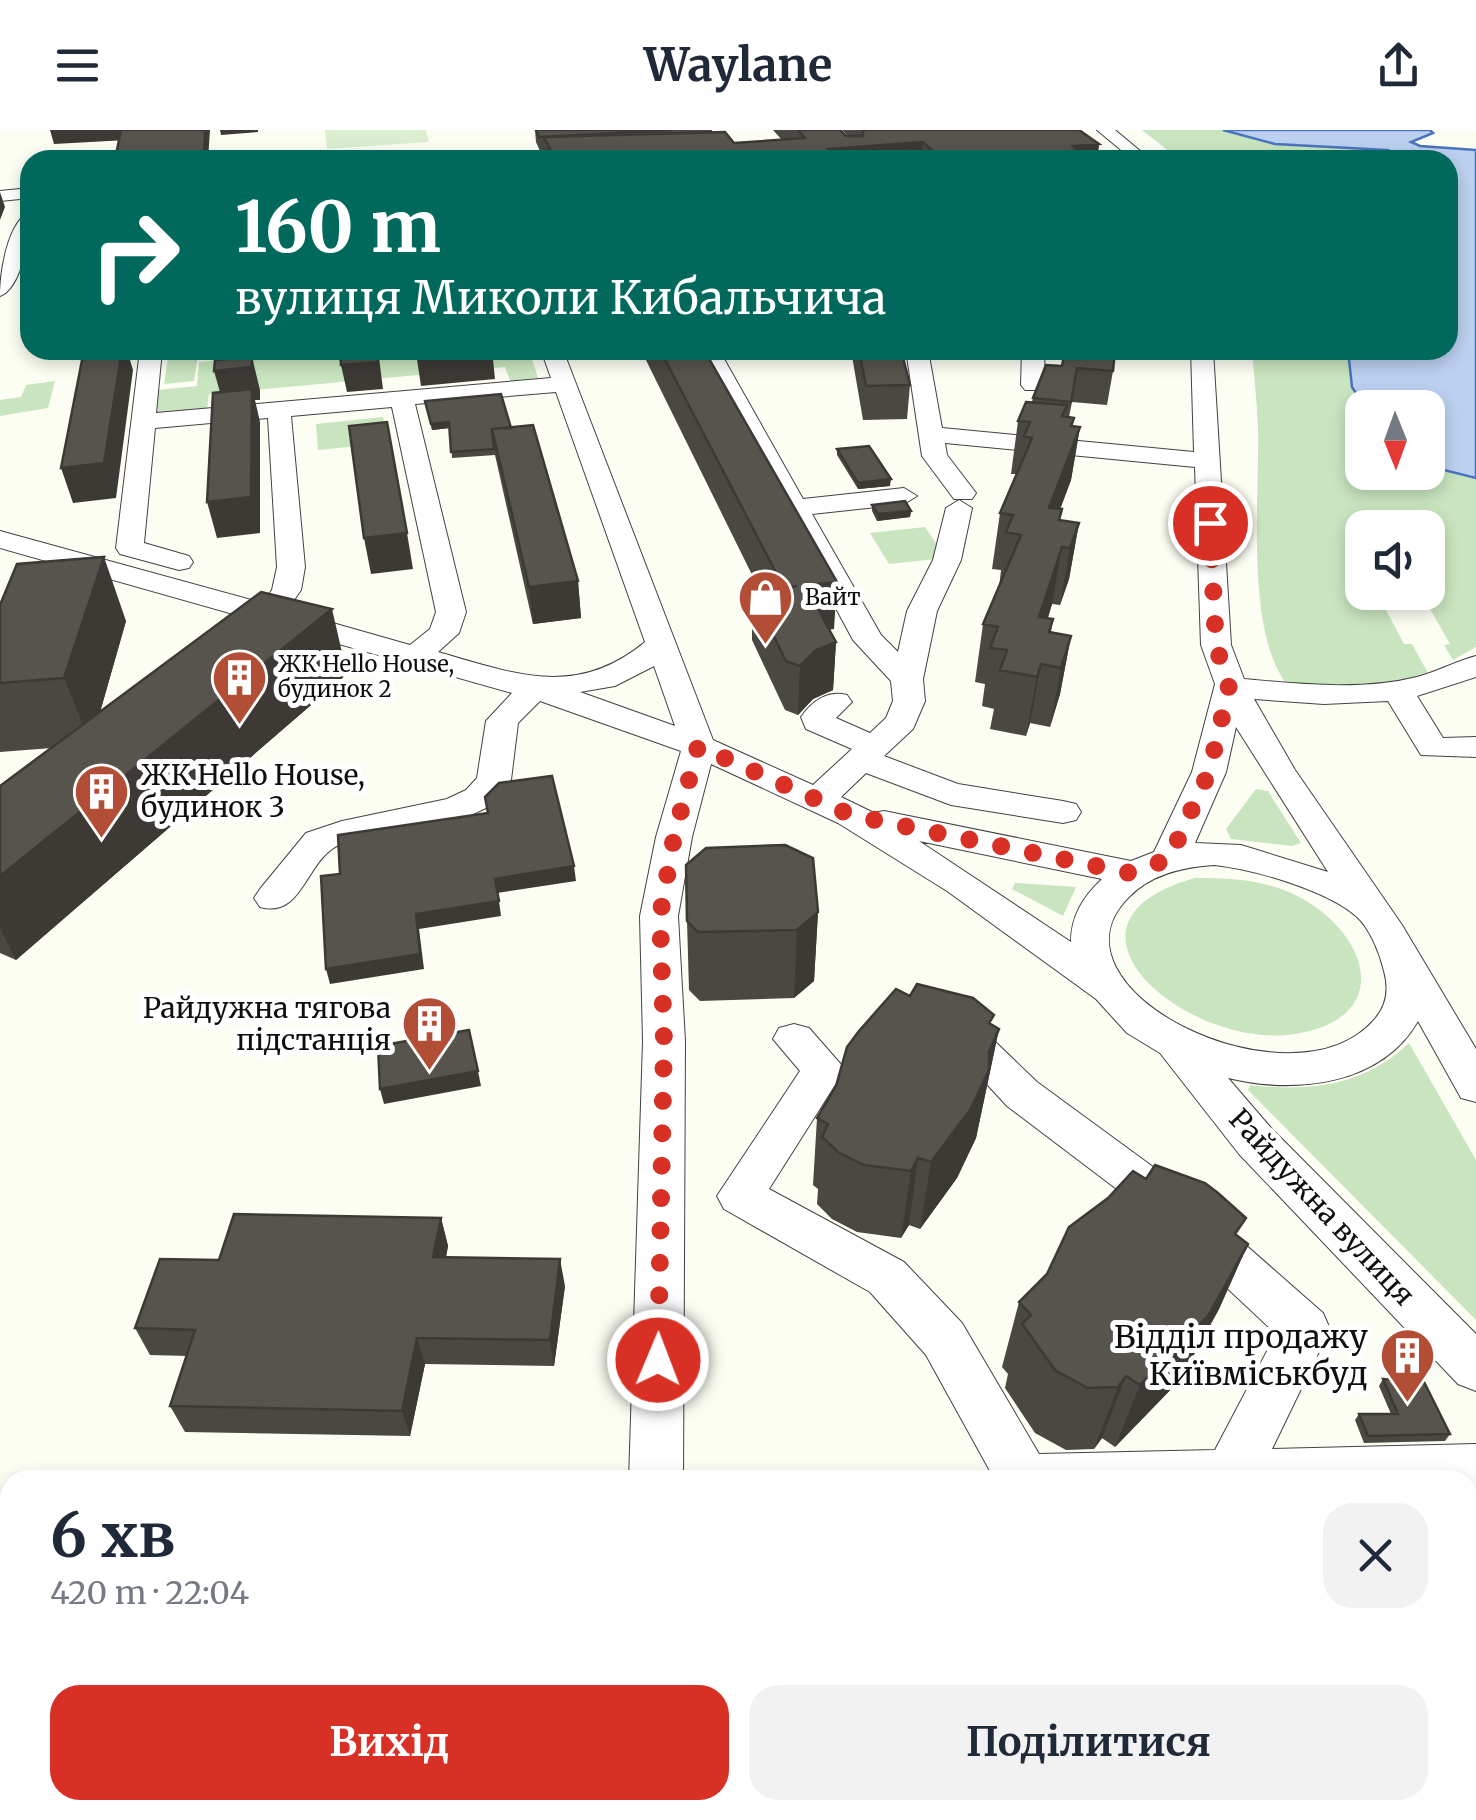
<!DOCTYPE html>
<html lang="uk">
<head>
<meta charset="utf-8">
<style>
  :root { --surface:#fff; --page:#f2f2f3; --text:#1f2937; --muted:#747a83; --accent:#d93025 }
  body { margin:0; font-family:Merriweather,serif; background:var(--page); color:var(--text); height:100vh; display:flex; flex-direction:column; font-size:38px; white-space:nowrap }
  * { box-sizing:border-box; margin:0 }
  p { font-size:32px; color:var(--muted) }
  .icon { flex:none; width:55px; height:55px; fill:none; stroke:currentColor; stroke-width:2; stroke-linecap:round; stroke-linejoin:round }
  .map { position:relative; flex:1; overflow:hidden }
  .drawer { position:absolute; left:0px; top:1340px; width:1478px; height:350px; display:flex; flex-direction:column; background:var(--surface); border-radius:30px 30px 0 0; box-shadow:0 5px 15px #0003 }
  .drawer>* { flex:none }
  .hud { position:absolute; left:20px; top:20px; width:1438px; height:210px; border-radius:30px; box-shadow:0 5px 15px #0003; background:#00695c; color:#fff; overflow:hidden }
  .needle { width:65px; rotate:179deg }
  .tools { position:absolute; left:1345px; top:260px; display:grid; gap:20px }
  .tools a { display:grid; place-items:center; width:100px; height:100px; border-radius:20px; background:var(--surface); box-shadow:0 5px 15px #0003; font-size:50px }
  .pin { position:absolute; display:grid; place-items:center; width:85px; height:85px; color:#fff; margin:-42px; border:5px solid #fff; border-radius:50%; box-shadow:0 2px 10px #0007 }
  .me { position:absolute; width:110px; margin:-55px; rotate:1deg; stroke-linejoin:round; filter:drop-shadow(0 0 8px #0008) }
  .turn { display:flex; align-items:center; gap:35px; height:210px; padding:0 50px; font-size:45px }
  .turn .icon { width:130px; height:130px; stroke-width:2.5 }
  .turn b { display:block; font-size:70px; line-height:85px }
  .round { display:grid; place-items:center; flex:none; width:105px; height:105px; border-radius:30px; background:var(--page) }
  .headline { display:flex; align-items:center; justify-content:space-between; height:170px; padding:0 50px }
  h1 { font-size:60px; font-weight:700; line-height:75px }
  .button { display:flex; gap:20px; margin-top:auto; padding:20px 50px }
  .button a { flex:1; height:115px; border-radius:30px; background:var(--accent); color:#fff; font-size:40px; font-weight:700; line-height:115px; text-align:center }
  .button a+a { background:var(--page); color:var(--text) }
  header { display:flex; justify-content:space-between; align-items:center; height:130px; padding:0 50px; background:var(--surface); font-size:45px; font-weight:700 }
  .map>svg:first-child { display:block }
</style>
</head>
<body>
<header><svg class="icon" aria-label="menu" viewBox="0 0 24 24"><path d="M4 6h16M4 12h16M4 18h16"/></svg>Waylane<svg class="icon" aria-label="share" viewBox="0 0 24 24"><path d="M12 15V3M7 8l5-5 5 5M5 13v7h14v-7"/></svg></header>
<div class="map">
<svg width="1476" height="1690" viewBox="0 0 1476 1690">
  <rect width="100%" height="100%" fill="#fdfef3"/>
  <path fill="#c9e5bf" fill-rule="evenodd" d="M1142,0H1223L1275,14L1387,20L1366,30H1180Z
    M181,220H260V222L198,226L194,251L164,254L168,228L181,226Z
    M333,220H529L538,248L510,251L505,237L209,264L207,279L155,284L158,260L197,256L199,232Z
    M1252,220H1348L1352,257L1365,277L1362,342H1428V336L1476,348V517L1453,530L1444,515L1450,514L1429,477L1384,476L1404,514H1412L1428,543L1392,554L1289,557C1244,504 1260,365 1258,298C1257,272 1254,246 1252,220ZM1362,398H1428V462H1362Z
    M55,251L48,278L0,286V270L21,267L26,255Z
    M383,287L387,313L318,320L316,294Z
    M925,397L946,428L889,434L870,403Z
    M1256,659L1268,661L1301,713L1292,716L1231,709L1226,699Z
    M1195,748C1233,748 1271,750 1305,770C1373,811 1390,889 1295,904C1189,921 1034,793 1195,748Z
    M1015,753L1076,757L1063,786L1012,759Z
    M1409,913L1476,1030V1190L1248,960L1250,955C1310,962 1364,956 1409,913Z"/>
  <path fill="#dceed0" d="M325,0H426L429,12L327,19Z"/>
  <path fill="#bcd0f0" stroke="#4b74c0" stroke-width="2.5" d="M1223,0H1430L1433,3L1411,12L1420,16L1476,20V348L1428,336V278L1365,277L1352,257L1348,220H1448V30H1366L1386,20L1275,14Z"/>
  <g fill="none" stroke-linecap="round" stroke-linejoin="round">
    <defs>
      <path id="minor" d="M1097,0H1115L1151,30H1133Z
        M598,19L606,24L604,28L524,30L532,25Z
        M30,58V68L0,71V61Z
        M30,82C30,104 22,158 0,166C0,144 7,92 30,82Z
        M140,220H162L156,283L551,248L541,220H563L713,610L813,655L852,619L806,599L801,587C812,571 828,560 847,565L852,572L836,588L870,603L886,588L893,571L891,551L853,510L697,220H719L803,369L904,358L917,366L904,374L812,384L881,505L898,522L907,481L933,430L946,378L959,370L972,378L961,430L937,481L923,549L925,571L913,599L884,626L958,654L1063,671L1076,674L1081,682L1076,690L1063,693L951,675L866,643L841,667L874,683L884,681L1131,731L1154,722L1192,642L1215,554L1201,515L1195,337L945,313L947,325L976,363L972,369H954L922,326L906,220H928L942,298L1194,322L1191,220H1213L1231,515L1244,549C1301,554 1361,561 1417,547C1437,542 1456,531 1476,526V547L1417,566L1443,608L1476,607V627L1421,625L1388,571L1324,574L1254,569L1295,640L1402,795L1476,919V972L1461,968L1418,891C1381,956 1294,964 1228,948L1271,998L1476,1204V1261L1458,1254L1239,1024L1160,923L1127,903L1096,869L947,761L838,693L711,634L692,707L678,786L685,911L683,1350H629L643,911L640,786L656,707L681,621L540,571L518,593L511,650L490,676L469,686C437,694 356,702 332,719C305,738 300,788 260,777L254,768L260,759L306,703L342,691L447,669L466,660L477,648L486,591L512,563L0,418V401L262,473L272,460L277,437L268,288L155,298L144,413L189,426L193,432L189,438L179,440L120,424L116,418ZM556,262L645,512C576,569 515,544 438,522L459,503L466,482L415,274ZM392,277L436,482L430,499L410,515L287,480L301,460L305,437L291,286ZM654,536L675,596L580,562L615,556ZM1236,597L1328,742L1241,715L1195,713L1226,642ZM919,711L1102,749C1083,767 1071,786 1071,812ZM1214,735C1253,739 1326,760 1356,786C1370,798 1380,824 1384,841C1389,859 1387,876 1374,890C1292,984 1034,858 1130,766C1152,744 1183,737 1214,735Z
        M1022,220H1044L1045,255L1041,260H1025L1021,255Z
        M794,894L809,898L845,939L769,1059L904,1132L962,1193L1039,1324L1215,1320L1276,1204L1143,1079L1007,976L949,913L955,902L970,897L985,902L1037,952L1175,1053L1323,1183L1330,1199L1272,1319L1476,1314V1366H1468V1350H995L926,1225L870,1162L724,1079L717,1066L800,941L773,909L779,898Z"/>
    </defs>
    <use href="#minor" stroke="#424242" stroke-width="2"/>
    <use href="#minor" fill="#fff" fill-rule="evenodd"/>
  </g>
  <path fill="#4b4742" d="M535,0H712V2L734,13L782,10L773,0H840L846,6H848L842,0H1079L1099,14L1097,30H546L545,21H540L536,12Z
    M641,220H704L834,499H829L836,512L833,560L813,569L798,585L785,580L752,510V462L760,461Z
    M851,220H901L910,255L907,289L863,290Z
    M1062,236L1113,241L1107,275L1072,272L1069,287L1072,296L1080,297L1071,350L1060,379H1062L1060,390L1079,393L1069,449L1060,475L1052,474L1048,488L1053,489L1051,502L1071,506L1060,564L1050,597L1030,593L1026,606L990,599L994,579L982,576L985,554L975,552L983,494L999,458L1001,440L992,439L1000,383L1017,344H1011L1018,291L1032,272L1033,268Z
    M425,271L511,298L578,451L581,488L533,494L495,325L452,328L450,298L432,300Z
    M837,319L890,356L858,359L837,325Z
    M872,375L911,380L910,387L877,391L872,381Z
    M0,475L126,491L100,582L347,544L16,830L0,823V656L52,618L0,622Z
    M818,782L814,851L794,868L700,871L689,860L687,791Z
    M910,866L992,895L999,899L976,1008L957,1048L920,1099L909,1095L901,1108L857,1102L832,1089L817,1074L818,1059L813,1055L817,988Z
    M441,1088L448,1116L446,1127L565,1156L554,1236L425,1234L410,1306L185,1302L170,1276L187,1226L150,1225L135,1198L219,1130Z
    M1238,1107L1248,1114L1219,1179L1180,1250L1115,1317L1102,1308L1094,1319L1066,1320L1035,1303L1005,1258L1008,1244L1002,1237L1019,1172Z
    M1383,1249L1450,1304L1445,1311L1364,1313L1355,1290L1359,1284H1391L1379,1256Z"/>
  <path fill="#3d3a36" d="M50,0H124L127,10L54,14Z
    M205,0H210L208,30H204Z
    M220,0H258V2L221,5Z
    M923,12L922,30H828V19Z
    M1099,14L1097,30H1071L1073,16Z
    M696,25V30H623Z
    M0,62L5,77L0,90Z
    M122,220H127L133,240L116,368L73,373L61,338Z
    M378,220L383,259L347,262L341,235Z
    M456,220H492L495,249L421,256L416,223Z
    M252,227L260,260V270H255L260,292V403L217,408L207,372L223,273L214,241Z
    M1074,288L1066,334L1080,297L1071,350L1040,433L1049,378Z
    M449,292L450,298L432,300L431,294Z
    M891,349L890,356L858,359V353Z
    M911,381L910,387L877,391L878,384Z
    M1079,393L1069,449L1060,475L1070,418Z
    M407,403L413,439L371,444L364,408Z
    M1062,417L1052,474L1029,545L1039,487Z
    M104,427L126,491L91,614L64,548Z
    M578,451L581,488L533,494L529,457Z
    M837,452L834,499L803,503L805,455Z
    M332,479L347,544L16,830L0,798V746Z
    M1071,506L1060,564L1050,597L1061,538Z
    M836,512L833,560L813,569L798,585L800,536L816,520Z
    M1041,534L1030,593L1026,606L1037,547Z
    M574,736L576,751L497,763L495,749Z
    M499,771L501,786L419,799L424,839L330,854L326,839L416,784Z
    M818,782L814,851L794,868L797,800Z
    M999,899L976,1008L957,1048L920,1099L931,1032L989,922Z
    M478,941L481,956L384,974L380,959Z
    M918,1028L909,1095L901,1108L911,1041Z
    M441,1088L448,1116L441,1154L433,1127Z
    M1248,1114L1219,1179L1180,1250L1115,1317L1140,1255Z
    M560,1129L565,1156L554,1236L550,1210Z
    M417,1208L425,1234L410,1306L402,1281Z
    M1126,1246L1102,1308L1094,1319L1118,1257Z"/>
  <path fill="#57534d" stroke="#3d3a36" stroke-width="2.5" d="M121,0H205L204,30H115Z
    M536,0H673L539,7Z
    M798,0H840L846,6H863V0H1079L1099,14L1073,16L1087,30H943L923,12L828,19L839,30H700L696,25L623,30H556L544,7L725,2L734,13L805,8Z
    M440,26L442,30H384Z
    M84,220H122L104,333L61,338Z
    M340,220H377L378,232L341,235Z
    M416,220H456L416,223Z
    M660,220H704L837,452L805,455L836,512L816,520L800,536L786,531L752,462L797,456L784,458Z
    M859,220H901L910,255L866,256Z
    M1065,220H1115L1113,241L1077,238L1071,272L1033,268L1046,235L1062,236Z
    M252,227V237L214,241L215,230Z
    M252,259L251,367L207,372L213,263Z
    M501,264L511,298L492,299L494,319L451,322L449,292L431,294L425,271Z
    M1026,272L1067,275L1062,286L1074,288L1071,296L1080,297L1049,378L1062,379L1059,390L1079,393L1070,418L1062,417L1039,487L1053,489L1049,502L1071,506L1061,538L1041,534L1037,547L1000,540L1007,520L990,518L998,497L983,494L1021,405L1006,402L1013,385L1000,383L1032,308L1024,306L1030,292L1018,291Z
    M387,292L407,403L364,408L349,296Z
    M533,295L578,451L529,457L492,299Z
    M869,316L891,349L858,353L837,319Z
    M905,371L911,381L878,384L872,375Z
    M104,427L64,548L0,553V475L17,434Z
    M261,462L332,479L0,746V656Z
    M552,646L574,736L495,749L499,771L416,784L420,824L326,839L321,746L340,744L338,705L488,683L485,667L499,653Z
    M785,715L813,728L818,782L797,800L698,802L687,791L686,735L706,718Z
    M917,854L973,868L994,885L989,893L999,899L989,922V940L970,980L931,1032L918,1028L911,1041L864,1035L838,1022L822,1007L828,994L817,988L836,956L847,917L859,901L896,859L910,866Z
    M469,900L478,941L380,959L378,916Z
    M1155,1035L1205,1053L1218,1063L1246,1088L1235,1104L1248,1114L1208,1186L1140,1255L1126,1246L1118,1257L1088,1258L1055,1240L1022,1194L1031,1185L1019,1172L1047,1144L1069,1097L1108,1068L1133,1041L1146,1049Z
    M234,1084L441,1088L433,1127L560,1129L550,1210L417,1208L402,1281L170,1276L195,1200L135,1198L160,1129L219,1130Z
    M1383,1249L1424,1252L1450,1304L1368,1306L1359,1284H1398Z
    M10,1524V1680H774L775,1690H0V1553Z"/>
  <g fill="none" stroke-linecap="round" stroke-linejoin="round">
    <path stroke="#d93025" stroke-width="18" stroke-dasharray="0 32.4" d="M658,1230L664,911L660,786L674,707L698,616L851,685L1130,743L1169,729L1209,642L1229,558L1216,515L1210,393"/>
  </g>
  <defs>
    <symbol id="shop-pin" viewBox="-11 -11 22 30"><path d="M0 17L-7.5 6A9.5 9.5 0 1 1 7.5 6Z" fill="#b14e35" stroke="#fff"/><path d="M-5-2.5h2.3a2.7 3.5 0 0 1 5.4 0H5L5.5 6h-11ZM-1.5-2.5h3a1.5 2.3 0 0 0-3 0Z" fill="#fff"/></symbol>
    <symbol id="building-pin" viewBox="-11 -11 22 30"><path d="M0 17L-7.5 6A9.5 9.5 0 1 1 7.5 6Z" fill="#b14e35" stroke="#fff"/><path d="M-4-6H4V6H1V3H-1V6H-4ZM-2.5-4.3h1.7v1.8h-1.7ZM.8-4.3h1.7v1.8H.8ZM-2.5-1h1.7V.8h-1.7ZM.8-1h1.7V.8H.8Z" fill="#fff"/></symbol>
  </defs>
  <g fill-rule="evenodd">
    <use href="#shop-pin" x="734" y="436" width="63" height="86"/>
    <use href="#building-pin" x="208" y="516" width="63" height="86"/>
    <use href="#building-pin" x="70" y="630" width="63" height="86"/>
    <use href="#building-pin" x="398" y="862" width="63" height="86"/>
    <use href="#building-pin" x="1376" y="1194" width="63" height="86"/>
  </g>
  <g text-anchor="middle" stroke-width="10" stroke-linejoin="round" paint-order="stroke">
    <g font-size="22" fill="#0f0f0f" stroke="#fff" text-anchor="start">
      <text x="805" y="475">Вайт</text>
      <text x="278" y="542">ЖК Hello House,<tspan x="278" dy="25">будинок 2</tspan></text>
    </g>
    <g font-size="28" fill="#0f0f0f" stroke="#fff" text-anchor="start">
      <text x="141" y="655">ЖК Hello House,<tspan x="141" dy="32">будинок 3</tspan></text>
      <text x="391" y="888" text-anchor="end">Райдужна тягова<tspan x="391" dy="32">пiдстанцiя</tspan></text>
    </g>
    <g font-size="28" fill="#0f0f0f" stroke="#fff">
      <text transform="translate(1322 1077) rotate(47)" y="10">Райдужна вулиця</text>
    </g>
    <g font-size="32" fill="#0f0f0f" stroke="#fff" text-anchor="end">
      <text x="1368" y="1218">Відділ продажу<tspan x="1368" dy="37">Київміськбуд</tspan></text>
    </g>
  </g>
</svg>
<div class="tools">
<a><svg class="needle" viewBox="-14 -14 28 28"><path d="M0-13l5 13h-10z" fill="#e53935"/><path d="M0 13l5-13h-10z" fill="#747a83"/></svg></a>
<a><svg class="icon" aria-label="sound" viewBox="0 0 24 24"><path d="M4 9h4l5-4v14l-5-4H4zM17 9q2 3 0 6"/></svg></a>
</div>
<div class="pin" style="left:1210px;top:393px;background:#d93025"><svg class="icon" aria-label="arrive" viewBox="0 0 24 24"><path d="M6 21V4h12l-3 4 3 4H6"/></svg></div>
<svg class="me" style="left:658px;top:1230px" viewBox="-20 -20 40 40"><circle r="17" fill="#d93025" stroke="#fff" stroke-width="3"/><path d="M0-11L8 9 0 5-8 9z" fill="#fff"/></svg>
<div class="hud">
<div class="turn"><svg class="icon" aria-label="right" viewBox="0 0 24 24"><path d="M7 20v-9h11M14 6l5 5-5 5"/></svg><div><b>160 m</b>вулиця Миколи Кибальчича</div></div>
</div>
<section class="drawer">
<div class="headline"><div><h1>6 хв</h1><p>420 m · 22:04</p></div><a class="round"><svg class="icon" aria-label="close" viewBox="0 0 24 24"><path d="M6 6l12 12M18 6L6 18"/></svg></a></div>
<div class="button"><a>Вихід</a><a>Поділитися</a></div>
</section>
</div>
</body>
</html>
